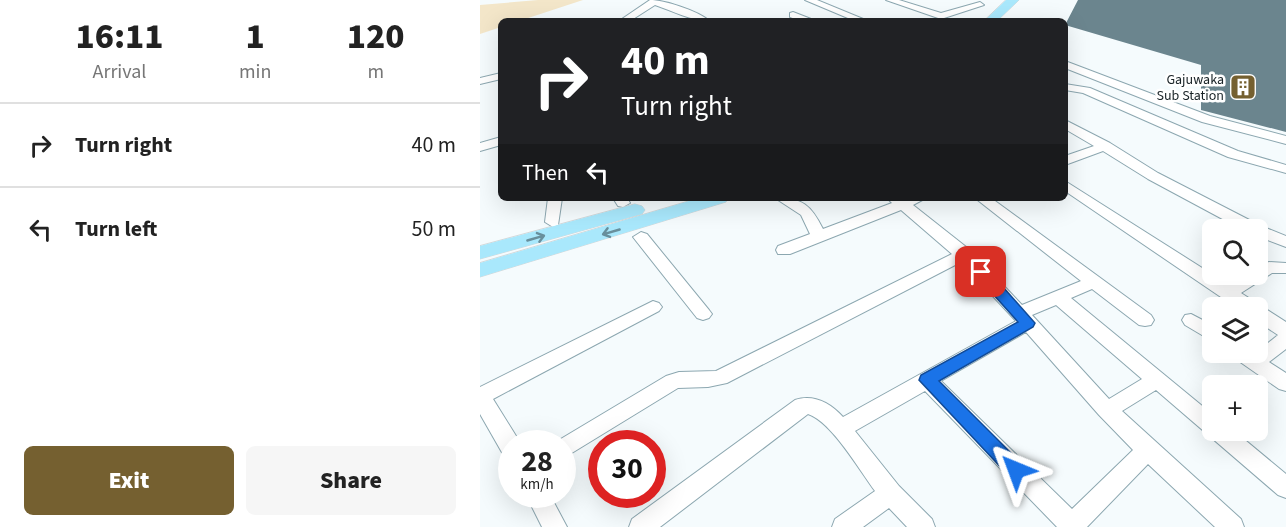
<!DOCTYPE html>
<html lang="en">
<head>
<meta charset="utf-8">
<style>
  :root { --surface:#fff; --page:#f6f6f6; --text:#222; --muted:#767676; --line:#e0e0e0; --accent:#756030 }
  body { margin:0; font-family:"Source Sans 3",sans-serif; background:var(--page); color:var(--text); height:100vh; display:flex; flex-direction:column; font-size:22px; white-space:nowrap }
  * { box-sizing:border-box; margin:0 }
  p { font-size:20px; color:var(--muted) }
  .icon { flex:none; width:33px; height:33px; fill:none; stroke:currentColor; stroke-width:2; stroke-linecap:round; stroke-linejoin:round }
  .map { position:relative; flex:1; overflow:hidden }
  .drawer { display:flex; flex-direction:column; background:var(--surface); width:480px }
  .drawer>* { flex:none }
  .banner { position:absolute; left:18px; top:18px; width:570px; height:183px; border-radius:9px; box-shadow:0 6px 24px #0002; background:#202124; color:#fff; overflow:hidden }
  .fabs { position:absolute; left:722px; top:219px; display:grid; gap:12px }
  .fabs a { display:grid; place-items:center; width:66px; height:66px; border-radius:9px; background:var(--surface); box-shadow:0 6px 24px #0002; font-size:30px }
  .speed { position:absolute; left:18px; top:430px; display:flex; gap:12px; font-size:30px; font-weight:700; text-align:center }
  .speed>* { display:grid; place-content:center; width:78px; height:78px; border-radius:50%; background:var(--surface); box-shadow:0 6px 24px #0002; line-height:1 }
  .speed small { font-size:15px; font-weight:400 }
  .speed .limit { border:9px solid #d22; background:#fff; color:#111 }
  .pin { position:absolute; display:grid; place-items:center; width:51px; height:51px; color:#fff; margin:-26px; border-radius:12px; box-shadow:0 3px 9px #0006 }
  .me { position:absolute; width:66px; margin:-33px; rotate:316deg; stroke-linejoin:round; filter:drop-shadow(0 0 4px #0008) }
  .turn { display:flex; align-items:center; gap:21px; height:126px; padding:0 24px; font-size:27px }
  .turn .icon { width:78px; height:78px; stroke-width:2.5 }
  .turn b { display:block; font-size:42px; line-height:51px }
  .then { display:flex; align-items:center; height:57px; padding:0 24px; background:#0003; gap:12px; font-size:22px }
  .eta { display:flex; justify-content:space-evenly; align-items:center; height:102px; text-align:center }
  .eta b { font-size:36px; font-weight:800; line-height:42px }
  .button { display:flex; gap:12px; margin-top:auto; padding:12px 24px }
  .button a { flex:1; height:69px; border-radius:9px; background:var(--accent); color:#fff; font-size:24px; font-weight:800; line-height:69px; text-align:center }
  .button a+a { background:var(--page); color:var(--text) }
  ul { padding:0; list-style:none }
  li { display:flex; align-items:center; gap:18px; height:84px; padding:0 24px; border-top:2px solid var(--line) }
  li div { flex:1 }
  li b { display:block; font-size:22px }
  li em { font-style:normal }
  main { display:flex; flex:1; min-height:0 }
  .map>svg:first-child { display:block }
</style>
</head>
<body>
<main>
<section class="drawer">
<div class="eta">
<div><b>16:11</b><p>Arrival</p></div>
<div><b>1</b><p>min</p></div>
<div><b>120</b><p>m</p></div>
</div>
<ul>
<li><svg class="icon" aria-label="right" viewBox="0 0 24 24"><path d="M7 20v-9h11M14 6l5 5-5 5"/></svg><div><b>Turn right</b></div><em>40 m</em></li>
<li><svg class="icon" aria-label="left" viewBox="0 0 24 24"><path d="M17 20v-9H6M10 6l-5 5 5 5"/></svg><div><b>Turn left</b></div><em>50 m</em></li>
</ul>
<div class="button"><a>Exit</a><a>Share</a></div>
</section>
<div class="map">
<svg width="806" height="527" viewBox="0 0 806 527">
  <rect width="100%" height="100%" fill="#f5fbfd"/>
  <path fill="#f3e6c9" d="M58,0H103L39,21H21V27L0,34V5Z"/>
  <path fill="#6b858e" d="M598,0H806V132L721,110V65L585,25Z"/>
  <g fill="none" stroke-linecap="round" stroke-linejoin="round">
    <defs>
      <path id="minor" d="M170,0C184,0 216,10 230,21C211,21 193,11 175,5L150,21H139Z
        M325,0H337L388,21H375Z
        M406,0H419L461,13L500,2L504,5L461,19Z
        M313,12L331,19L333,21H320L310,17V13Z
        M585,61L730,116L806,136V144L722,122L585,68Z
        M21,73V79L0,84V78Z
        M585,84L610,88L758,151L806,165V173L748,157L603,93L585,90Z
        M585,120L630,143L678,173L781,226L806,236V247L777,236V230H763L668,179L623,151L585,165V156L614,146L585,129Z
        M21,137V145L0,151V143Z
        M585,181L749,285L765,274H777V267L789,262L806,263V273H792L761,293L806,322V349L789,362L806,373V391L799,389L753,357L751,352H777L798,335L777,321V308H757L585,191Z
        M68,198H82L78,225L73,227L65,222Z
        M133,198H147L150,203L143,207L138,206Z
        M295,198C323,198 331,205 343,229L412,203L407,198H446L433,205L490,250L542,305L601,281L495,198H511L671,315L674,320L671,325L665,326L659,325L612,289L591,298L732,414V430H753L806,474V498L798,495L676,390L642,411L761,519L764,527H735L668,464L607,527H577L445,391L375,431L419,486L452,519L455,527H427L409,508L383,527H352L355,519L395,491C380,471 352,422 328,414L180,527H149L152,519L315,400C334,394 350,403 363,417L536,321L481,262L247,383L228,387L198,388L82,459V444L74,443L186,376L199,372L236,371L472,254L421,210L310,254H298L296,250L298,246L330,234L321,215ZM576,305L662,379L629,399L552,315ZM546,332L619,415L653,450L592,509L461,381Z
        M161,232L167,234L229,310L232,314L229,318L223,320L217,318L153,237Z
        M173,301L179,303L182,307L179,311L13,399L41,444H32V458L24,456L0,414V387Z
        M711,314L732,325V341L705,325L702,320L705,315Z
        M46,495H70L87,527H62Z"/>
      <path id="major" d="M526,0H539L517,21H504Z
        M219,198H248L246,202L0,277V263Z
        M155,204L162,206L165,210L162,214L0,259V246Z"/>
    </defs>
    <use href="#minor" stroke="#8ca7b0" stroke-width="2"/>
    <use href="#major" stroke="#d5d7d8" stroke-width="1"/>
    <use href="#minor" fill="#fff" fill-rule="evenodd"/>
    <use href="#major" fill="#a9e8fc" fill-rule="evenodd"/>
  </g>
  <defs><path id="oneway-shaft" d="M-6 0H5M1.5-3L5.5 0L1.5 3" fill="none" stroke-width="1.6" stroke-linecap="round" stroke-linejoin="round" transform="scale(1.5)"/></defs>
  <g stroke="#688f9c">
    <use href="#oneway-shaft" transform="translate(131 232) rotate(164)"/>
    <use href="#oneway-shaft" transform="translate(56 238) rotate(-16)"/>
  </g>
  <path fill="#1a73e8" stroke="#114b97" stroke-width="1.5" d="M501,267L506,268L555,323L553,327L459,381L542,464L545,470L542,476L536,478L529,476L439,380L441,375L538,322L496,275L494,272L496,268Z"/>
  <defs>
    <symbol id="building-square" viewBox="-11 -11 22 22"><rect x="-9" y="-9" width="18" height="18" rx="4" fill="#756030" stroke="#fff"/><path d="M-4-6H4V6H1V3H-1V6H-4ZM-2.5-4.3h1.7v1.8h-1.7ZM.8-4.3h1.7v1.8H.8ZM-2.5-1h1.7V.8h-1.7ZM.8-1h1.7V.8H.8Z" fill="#fff"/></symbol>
  </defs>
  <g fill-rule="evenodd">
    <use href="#building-square" x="748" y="72" width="30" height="30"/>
  </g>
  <g text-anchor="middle" stroke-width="5" stroke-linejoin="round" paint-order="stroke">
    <g font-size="14" fill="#182226" stroke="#fff" text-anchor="end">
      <text x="744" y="84">Gajuwaka<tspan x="744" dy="16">Sub Station</tspan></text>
    </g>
  </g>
</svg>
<div class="fabs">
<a><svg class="icon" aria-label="search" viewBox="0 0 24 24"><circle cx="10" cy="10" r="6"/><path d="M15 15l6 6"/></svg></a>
<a><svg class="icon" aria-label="layers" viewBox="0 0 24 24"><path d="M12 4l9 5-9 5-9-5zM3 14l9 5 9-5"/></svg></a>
<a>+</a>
</div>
<div class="speed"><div>28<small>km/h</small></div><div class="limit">30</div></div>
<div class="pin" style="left:501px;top:272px;background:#d93025"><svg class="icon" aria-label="arrive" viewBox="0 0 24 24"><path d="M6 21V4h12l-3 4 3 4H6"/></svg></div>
<svg class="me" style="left:536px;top:470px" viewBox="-20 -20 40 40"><path d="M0-17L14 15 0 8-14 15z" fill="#1a73e8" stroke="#fff" stroke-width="4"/></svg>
<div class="banner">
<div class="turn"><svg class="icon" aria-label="right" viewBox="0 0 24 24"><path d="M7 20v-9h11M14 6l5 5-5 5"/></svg><div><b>40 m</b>Turn right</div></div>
<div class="then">Then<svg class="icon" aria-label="left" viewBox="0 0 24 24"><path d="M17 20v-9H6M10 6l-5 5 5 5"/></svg></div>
</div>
</div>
</main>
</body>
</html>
